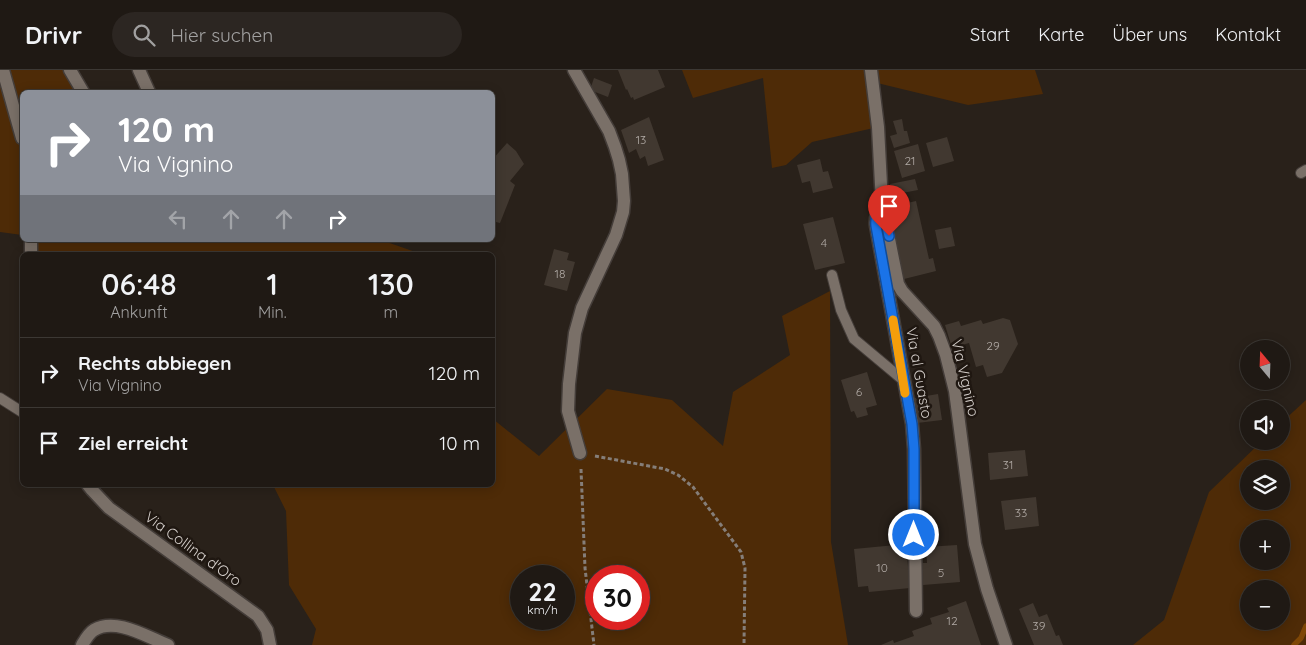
<!DOCTYPE html>
<html lang="de">
<head>
<meta charset="utf-8">
<style>
  :root { --surface:#1f1914; --page:#2c2622; --text:#f1f3f6; --muted:#a1a0a0; --line:#3c3834 }
  body { margin:0; font-family:Quicksand,sans-serif; background:var(--page); color:var(--text); height:100vh; display:flex; flex-direction:column; font-size:19px; white-space:nowrap }
  * { box-sizing:border-box; margin:0 }
  p { font-size:16px; color:var(--muted) }
  .icon { flex:none; width:28px; height:28px; fill:none; stroke:currentColor; stroke-width:2; stroke-linecap:round; stroke-linejoin:round }
  .map { position:relative; flex:1; overflow:hidden }
  .side { position:absolute; left:20px; top:182px; width:475px; height:235px; display:flex; flex-direction:column; background:var(--surface); border-radius:8px; box-shadow:0 2px 12px #0003,0 0 0 1px var(--line) }
  .side>* { flex:none }
  .hud { position:absolute; left:20px; top:20px; width:475px; height:152px; border-radius:8px; box-shadow:0 2px 12px #0003,0 0 0 1px var(--line); background:#8c9099; color:#fff; overflow:hidden }
  .needle { width:32px; rotate:341deg }
  .controls { position:absolute; left:1240px; top:270px; display:grid; gap:10px }
  .controls a { display:grid; place-items:center; width:50px; height:50px; border-radius:50%; background:var(--surface); box-shadow:0 2px 12px #0003,0 0 0 1px var(--line); font-size:25px }
  .speed { position:absolute; left:510px; top:495px; display:flex; gap:10px; font-size:25px; font-weight:700; text-align:center }
  .speed>* { display:grid; place-content:center; width:65px; height:65px; border-radius:50%; background:var(--surface); box-shadow:0 2px 12px #0003,0 0 0 1px var(--line); line-height:1 }
  .speed small { font-size:12px; font-weight:400 }
  .speed .limit { border:8px solid #d22; background:#fff; color:#111 }
  .pin { position:absolute; display:grid; place-items:center; width:42px; height:42px; color:#fff; margin:-51px -21px; border-radius:50% 50% 50% 0; rotate:-45deg; box-shadow:0 0 5px #0007 }
  .pin .icon { rotate:45deg }
  .me { position:absolute; width:55px; margin:-28px; rotate:0deg; stroke-linejoin:round; filter:drop-shadow(0 0 4px #0008) }
  .turn { display:flex; align-items:center; gap:18px; height:105px; padding:0 15px; font-size:22px }
  .turn .icon { width:65px; height:65px; stroke-width:2.5 }
  .turn b { display:block; font-size:35px; line-height:42px }
  .lanes { display:flex; align-items:center; height:48px; padding:0 15px; background:#0003; justify-content:center; gap:25px; direction:ltr }
  .lanes .off { opacity:.35 }
  .eta { display:flex; justify-content:space-evenly; align-items:center; height:85px; text-align:center }
  .eta b { font-size:30px; font-weight:600; line-height:35px }
  ul { padding:0; list-style:none }
  li { display:flex; align-items:center; gap:15px; height:70px; padding:0 15px; border-top:1px solid var(--line) }
  li div { flex:1 }
  li b { display:block; font-size:19px }
  li em { font-style:normal }
  header { display:flex; align-items:center; gap:30px; box-sizing:border-box; height:70px; padding:0 25px; background:var(--surface); border-bottom:1px solid var(--line) }
  header strong { font-size:24px }
  nav { display:flex; gap:28px; margin-inline-start:auto; font-size:18px }
  .search { width:350px; height:45px; background:var(--page); display:flex; align-items:center; gap:12px; box-sizing:border-box; padding:0 18px; border-radius:28px; color:var(--muted); font-size:19px }
  .map>svg:first-child { display:block }
</style>
</head>
<body>
<header>
<strong>Drivr</strong>
<div class="search"><svg class="icon" aria-label="search" viewBox="0 0 24 24"><circle cx="10" cy="10" r="6"/><path d="M15 15l6 6"/></svg>Hier suchen</div>
<nav><a>Start</a><a>Karte</a><a>Über uns</a><a>Kontakt</a></nav>
</header>
<div class="map">
<svg width="1306" height="575" viewBox="0 0 1306 575">
  <rect width="100%" height="100%" fill="#29211a"/>
  <path fill="#4e2b07" fill-rule="evenodd" d="M0,0H70L83,22H22V165L0,162Z
    M682,0H1035L1043,24L968,35L873,12L878,57L812,72L786,95L772,98L763,8L693,28Z
    M30,170H381L424,185H24Z
    M830,221L831,472L848,575H312L316,559L289,515L286,441L273,415H492L493,349L539,386L607,319L672,330L723,376L733,322L790,285L782,246ZM521,506H564V549H521ZM596,506H639V549H596Z
    M1306,330V575H1133L1164,550L1209,422L1262,371H1281V353ZM1249,399H1281V431H1249ZM1249,459H1281V491H1249ZM1249,519H1281V551H1249Z"/>
  <g fill="none" stroke-linecap="round" stroke-linejoin="round">
    <path stroke="#7e4706" stroke-width="5.5" d="M1294,575L1301,568L1306,556"/>
  </g>
  <path fill="#413830" d="M618,0H658L665,17L634,30L633,27L631,28L627,19L626,20Z
    M594,8L612,15L608,27L590,20Z
    M649,47L664,90L648,96L645,86L640,89L636,79L629,83L621,60Z
    M902,49L904,61H907L910,73L894,78L890,66L897,64L893,51Z
    M947,67L954,91L933,97L926,73Z
    M507,73L516,81L524,94L510,111L515,115L500,153L492,151V90Z
    M918,74L925,101L902,108L894,81Z
    M820,89L823,102L828,101L833,118L813,123L810,111L802,113L797,95Z
    M915,109L918,120L892,125L890,114Z
    M916,131L929,189L933,188L936,201L900,210L886,138Z
    M833,147L845,193L815,200L803,154Z
    M951,157L955,176L939,179L935,160Z
    M554,179L569,183L567,190L575,192L567,221L544,215Z
    M1003,248L1010,250L1018,274L1002,303L987,307L983,295L976,297L969,273L952,278L945,255L959,251L961,256L981,250L983,254Z
    M867,302L877,335L866,338L868,345L857,348L854,341L851,342L841,310Z
    M938,324L942,350L917,353L914,328Z
    M1025,380L1028,406L990,410L988,383Z
    M1036,427L1039,456L1005,460L1001,431Z
    M906,474L910,518L869,522L868,516L858,517L854,479Z
    M957,475L960,512L923,515L922,493H927L926,477Z
    M966,531L981,575H881L893,570L894,573L914,566L912,561L932,554L930,548L949,542L947,538Z
    M1033,533L1039,547L1047,544L1056,566L1059,565L1063,575H1034L1019,539Z"/>
  <g fill="none" stroke-linecap="round" stroke-linejoin="round">
    <defs>
      <path id="lane" d="M1301,103L1306,100
        M832,205L841,240L854,269L903,310
        M0,328L22,342"/>
      <path id="street" d="M574,0L609,61L615,77L619,90L622,104L624,131L623,142L616,165L582,238L575,263L569,314L568,341L580,383
        M871,0L878,57L882,134L898,214L902,221L934,256L939,266L946,285L955,321L975,474L987,519L1006,575
        M882,134C877,141 875,147 876,156L912,354L914,379L916,541"/>
      <path id="secondary" d="M3,0L22,68
        M70,0L83,22
        M139,0L149,22
        M31,170V185
        M88,415L92,420L109,438L258,546L267,560L270,575
        M82,575C85,570 89,563 94,560C116,547 147,567 168,575"/>
    </defs>
    <use href="#lane" stroke="#443d39" stroke-width="12"/>
    <use href="#street" stroke="#443d39" stroke-width="15"/>
    <use href="#secondary" stroke="#443d39" stroke-width="15"/>
    <path stroke="#857e79" stroke-width="3" stroke-dasharray="4 2.5" stroke-linecap="butt" d="M595,386L665,399L678,405L693,417L741,482L745,498L744,575
      M581,399L585,498L594,575"/>
    <use href="#lane" stroke="#7a7068" stroke-width="10"/>
    <use href="#street" stroke="#7a7068" stroke-width="12"/>
    <use href="#secondary" stroke="#7a7068" stroke-width="12"/>
  </g>
  <g fill="none" stroke-linecap="round" stroke-linejoin="round">
    <defs>
      <path id="route" d="M889,166L882,134C877,141 875,147 876,156L912,354L914,379V465"/>
    </defs>
    <use href="#route" stroke="#114b97" stroke-width="12"/>
    <use href="#route" stroke="#1a73e8" stroke-width="9"/>
    <path stroke="#f59e0b" stroke-width="9" d="M893,250L905,323"/>
  </g>
  <g text-anchor="middle" stroke-width="5" stroke-linejoin="round" paint-order="stroke">
    <g font-size="12" fill="#b1aaa5">
      <text x="641" y="74">13</text>
      <text x="910" y="95">21</text>
      <text x="824" y="177">4</text>
      <text x="560" y="208">18</text>
      <text x="993" y="280">29</text>
      <text x="859" y="326">6</text>
      <text x="1008" y="399">31</text>
      <text x="1021" y="447">33</text>
      <text x="882" y="502">10</text>
      <text x="941" y="507">5</text>
      <text x="952" y="555">12</text>
      <text x="1039" y="560">39</text>
    </g>
    <g font-size="15" fill="#d6d0cc" stroke="#1f1711">
      <text transform="translate(919 303) rotate(80)" y="5">Via al Guasto</text>
      <text transform="translate(965 308) rotate(77)" y="5">Via Vignino</text>
      <text transform="translate(193 479) rotate(36)" y="5">Via Collina d'Oro</text>
    </g>
  </g>
</svg>
<div class="controls">
<a><svg class="needle" viewBox="-14 -14 28 28"><path d="M0-13l5 13h-10z" fill="#e53935"/><path d="M0 13l5-13h-10z" fill="#a1a0a0"/></svg></a>
<a><svg class="icon" aria-label="sound" viewBox="0 0 24 24"><path d="M4 9h4l5-4v14l-5-4H4zM17 9q2 3 0 6"/></svg></a>
<a><svg class="icon" aria-label="layers" viewBox="0 0 24 24"><path d="M12 4l9 5-9 5-9-5zM3 14l9 5 9-5"/></svg></a>
<a>+</a>
<a>−</a>
</div>
<div class="speed"><div>22<small>km/h</small></div><div class="limit">30</div></div>
<div class="pin" style="left:889px;top:166px;background:#d93025"><svg class="icon" aria-label="arrive" viewBox="0 0 24 24"><path d="M6 21V4h12l-3 4 3 4H6"/></svg></div>
<svg class="me" style="left:914px;top:465px" viewBox="-20 -20 40 40"><circle r="17" fill="#1a73e8" stroke="#fff" stroke-width="3"/><path d="M0-11L8 9 0 5-8 9z" fill="#fff"/></svg>
<div class="hud">
<div class="turn"><svg class="icon" aria-label="right" viewBox="0 0 24 24"><path d="M7 20v-9h11M14 6l5 5-5 5"/></svg><div><b>120 m</b>Via Vignino</div></div>
<div class="lanes"><svg class="icon off" aria-label="left" viewBox="0 0 24 24"><path d="M17 20v-9H6M10 6l-5 5 5 5"/></svg><svg class="icon off" aria-label="ahead" viewBox="0 0 24 24"><path d="M12 20V5M6 11l6-6 6 6"/></svg><svg class="icon off" aria-label="ahead" viewBox="0 0 24 24"><path d="M12 20V5M6 11l6-6 6 6"/></svg><svg class="icon" aria-label="right" viewBox="0 0 24 24"><path d="M7 20v-9h11M14 6l5 5-5 5"/></svg></div>
</div>
<section class="side">
<div class="eta">
<div><b>06:48</b><p>Ankunft</p></div>
<div><b>1</b><p>Min.</p></div>
<div><b>130</b><p>m</p></div>
</div>
<ul>
<li><svg class="icon" aria-label="right" viewBox="0 0 24 24"><path d="M7 20v-9h11M14 6l5 5-5 5"/></svg><div><b>Rechts abbiegen</b><p>Via Vignino</p></div><em>120 m</em></li>
<li><svg class="icon" aria-label="arrive" viewBox="0 0 24 24"><path d="M6 21V4h12l-3 4 3 4H6"/></svg><div><b>Ziel erreicht</b></div><em>10 m</em></li>
</ul>
</section>
</div>
</body>
</html>
